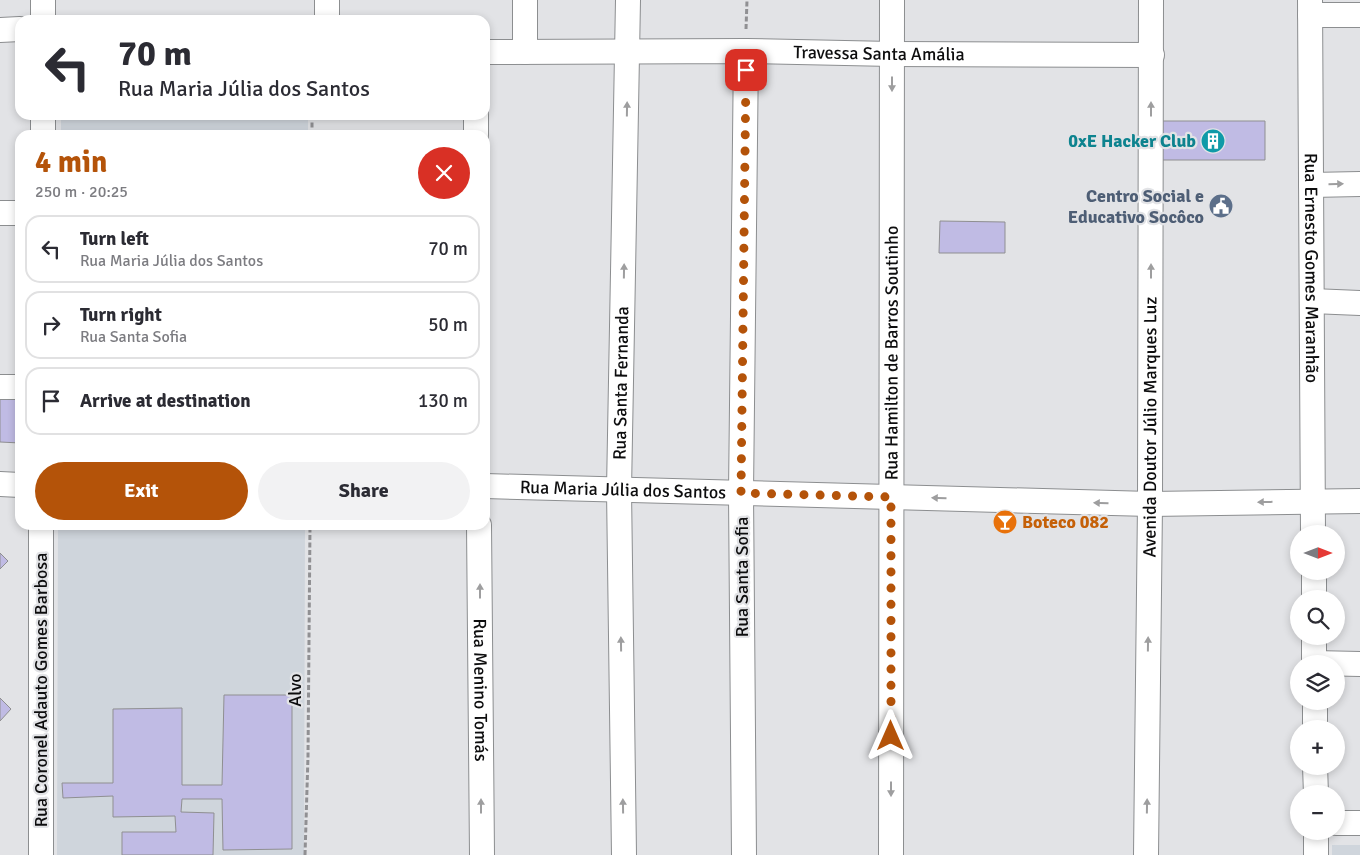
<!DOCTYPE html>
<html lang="en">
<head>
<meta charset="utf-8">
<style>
  :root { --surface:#fff; --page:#f2f2f3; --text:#2b2b33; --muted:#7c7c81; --line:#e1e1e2; --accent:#b45309 }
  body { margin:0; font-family:Signika,sans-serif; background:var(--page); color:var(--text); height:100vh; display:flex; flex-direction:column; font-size:19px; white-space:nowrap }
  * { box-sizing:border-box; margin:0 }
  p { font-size:16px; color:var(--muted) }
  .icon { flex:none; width:28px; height:28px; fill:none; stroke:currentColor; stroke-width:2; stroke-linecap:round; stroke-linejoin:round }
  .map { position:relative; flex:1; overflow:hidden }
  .panel { position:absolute; left:15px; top:130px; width:475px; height:400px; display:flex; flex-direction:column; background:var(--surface); border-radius:15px; box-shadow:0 2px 8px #0003 }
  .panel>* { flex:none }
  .top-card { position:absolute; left:15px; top:15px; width:475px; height:105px; border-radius:15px; box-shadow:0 2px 8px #0003; background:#fff; color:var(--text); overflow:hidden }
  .needle { width:32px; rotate:90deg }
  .controls { position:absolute; left:1290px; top:525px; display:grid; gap:10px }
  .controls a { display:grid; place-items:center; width:55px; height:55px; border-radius:50%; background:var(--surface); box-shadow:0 2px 8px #0003; font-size:25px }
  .pin { position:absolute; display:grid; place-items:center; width:42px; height:42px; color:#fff; margin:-21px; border-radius:10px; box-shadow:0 2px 8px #0006 }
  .me { position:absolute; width:55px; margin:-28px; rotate:0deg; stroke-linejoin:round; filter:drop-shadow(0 0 4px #0008) }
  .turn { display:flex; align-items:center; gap:18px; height:105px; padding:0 20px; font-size:22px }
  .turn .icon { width:65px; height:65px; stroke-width:2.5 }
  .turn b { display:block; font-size:35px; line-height:42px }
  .round { display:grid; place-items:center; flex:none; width:52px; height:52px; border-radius:26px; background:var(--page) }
  .head { display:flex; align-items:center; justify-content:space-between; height:85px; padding:0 20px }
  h1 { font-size:30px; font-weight:700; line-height:38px; color:var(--accent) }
  .button { display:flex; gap:10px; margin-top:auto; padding:10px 20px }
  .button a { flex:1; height:58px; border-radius:30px; background:var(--accent); color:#fff; font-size:20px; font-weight:700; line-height:58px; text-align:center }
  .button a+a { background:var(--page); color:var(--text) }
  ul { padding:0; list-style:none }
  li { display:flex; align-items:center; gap:15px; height:68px; margin:0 10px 8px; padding:0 10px; border:2px solid var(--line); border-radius:15px }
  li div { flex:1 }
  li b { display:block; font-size:19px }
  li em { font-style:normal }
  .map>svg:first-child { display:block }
</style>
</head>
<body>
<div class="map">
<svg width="1360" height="855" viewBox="0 0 1360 855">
  <rect width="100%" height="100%" fill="#e2e3e6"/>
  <path fill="#cfd5dc" d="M61,115H308V135H61Z
    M58,525H305L304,855H57Z
    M1332,845H1360V855H1332Z"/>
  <path fill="#c0bbe4" stroke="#8f8f91" d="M1160,121H1265V160H1161Z
    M940,221L1005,222V253H939Z
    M0,395H20V443L0,442Z
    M0,553L8,561L0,569Z
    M224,695H292V849L223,850L222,799H182L181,812L214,813L213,855H122V832H176L175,816L113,817V796L63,798L62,783H113V709L182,708V785H222Z
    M0,698L11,709L0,721Z"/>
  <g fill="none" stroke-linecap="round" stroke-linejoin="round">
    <defs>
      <g id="minor">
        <path id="s1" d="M1310,0L1313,534"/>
        <path d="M1310,15H1360"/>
        <path d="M43,20V0"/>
        <path d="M327,20V0"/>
        <path d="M0,30L20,29"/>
        <path id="s2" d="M485,52L746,51L892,54L1152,55"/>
        <path d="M525,52V0"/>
        <path d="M43,115V135"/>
        <path d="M476,115V135"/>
        <path d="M1311,185L1360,184"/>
        <path d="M0,213H20"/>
        <path d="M1312,301L1360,303"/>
        <path d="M0,387H20"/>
        <path d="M0,484L20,485"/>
        <path id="s3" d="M485,486L1150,504L1360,501"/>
        <path d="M41,525V855"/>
        <path id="s4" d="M479,525L482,855"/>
        <path d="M1314,571V599"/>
        <path d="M1314,636V664"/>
        <path d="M1314,663L1360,664"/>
        <path d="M1315,701V729"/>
        <path d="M1315,766L1316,794"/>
        <path d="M1336,823H1360"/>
        <path d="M1316,831V855"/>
        <path id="s5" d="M624,855L619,490L628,0"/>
        <path d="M744,855L741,493L746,51"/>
        <path id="s6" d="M891,855L892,0"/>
        <path id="s7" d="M1146,855L1150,504L1151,0"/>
      </g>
    </defs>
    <use href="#minor" stroke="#8c8e90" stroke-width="26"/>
    <path stroke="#909093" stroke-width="3" stroke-dasharray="5 2.5" stroke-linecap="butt" d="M746,29L747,0
      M312,135V115
      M305,855L308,756L310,525"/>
    <use href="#minor" stroke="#fff" stroke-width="24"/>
  </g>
  <defs><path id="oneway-solid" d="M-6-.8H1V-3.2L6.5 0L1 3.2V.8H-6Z" transform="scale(1.25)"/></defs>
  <g fill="#9e9e9f">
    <use href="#oneway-solid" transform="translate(892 84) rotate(90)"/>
    <use href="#oneway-solid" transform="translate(627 109) rotate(-89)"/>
    <use href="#oneway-solid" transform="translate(1151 109) rotate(-90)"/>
    <use href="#oneway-solid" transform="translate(1336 184) rotate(-1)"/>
    <use href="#oneway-solid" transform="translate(624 271) rotate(-89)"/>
    <use href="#oneway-solid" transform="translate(1151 271) rotate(-90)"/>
    <use href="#oneway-solid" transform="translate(939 498) rotate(-178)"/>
    <use href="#oneway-solid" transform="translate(1265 502) rotate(179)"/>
    <use href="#oneway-solid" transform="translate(1101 503) rotate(-178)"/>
    <use href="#oneway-solid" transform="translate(480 591) rotate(-90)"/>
    <use href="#oneway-solid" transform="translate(621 644) rotate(-91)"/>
    <use href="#oneway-solid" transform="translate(1148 644) rotate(-89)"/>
    <use href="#oneway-solid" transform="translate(891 789) rotate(90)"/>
    <use href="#oneway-solid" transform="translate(481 806) rotate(-90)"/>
    <use href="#oneway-solid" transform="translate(623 806) rotate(-91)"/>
    <use href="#oneway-solid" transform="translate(1147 806) rotate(-89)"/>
  </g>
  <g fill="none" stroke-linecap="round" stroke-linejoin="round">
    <path stroke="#b45309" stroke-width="9" stroke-dasharray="0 16.2" d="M746,70L741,493L891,497V736"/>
  </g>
  <defs>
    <symbol id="building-disc" viewBox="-11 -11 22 22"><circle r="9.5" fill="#0f9aa8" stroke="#e2e3e6"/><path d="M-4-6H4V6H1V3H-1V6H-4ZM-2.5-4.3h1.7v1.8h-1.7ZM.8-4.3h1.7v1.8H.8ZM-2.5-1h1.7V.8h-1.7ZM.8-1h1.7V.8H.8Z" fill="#fff"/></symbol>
    <symbol id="civic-disc" viewBox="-11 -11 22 22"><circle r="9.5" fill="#5c6f8a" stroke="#e2e3e6"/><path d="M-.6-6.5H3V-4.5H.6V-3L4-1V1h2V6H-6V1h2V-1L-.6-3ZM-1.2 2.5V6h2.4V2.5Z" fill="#fff"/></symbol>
    <symbol id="bar-disc" viewBox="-11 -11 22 22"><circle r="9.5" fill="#e8710a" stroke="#e2e3e6"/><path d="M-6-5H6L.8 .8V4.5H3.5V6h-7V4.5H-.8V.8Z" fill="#fff"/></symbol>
  </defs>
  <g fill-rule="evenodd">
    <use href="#building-disc" x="1199" y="127" width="28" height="28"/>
    <use href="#civic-disc" x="1207" y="192" width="28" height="28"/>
    <use href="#bar-disc" x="991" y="508" width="28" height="28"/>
  </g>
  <g text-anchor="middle" stroke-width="4.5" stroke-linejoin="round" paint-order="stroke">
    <g font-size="18" fill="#0d0d0e" stroke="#e2e3e6">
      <text dy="6" stroke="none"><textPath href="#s2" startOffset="394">Travessa Santa Amália</textPath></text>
      <text dy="6" stroke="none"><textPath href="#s1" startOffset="268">Rua Ernesto Gomes Maranhão</textPath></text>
      <text dy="6" stroke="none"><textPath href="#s6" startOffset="502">Rua Hamilton de Barros Soutinho</textPath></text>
      <text dy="6" stroke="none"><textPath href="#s5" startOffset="472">Rua Santa Fernanda</textPath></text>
      <text dy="6" stroke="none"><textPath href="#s7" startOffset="428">Avenida Doutor Júlio Marques Luz</textPath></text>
      <text dy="6" stroke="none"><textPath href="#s3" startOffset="138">Rua Maria Júlia dos Santos</textPath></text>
      <text transform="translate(742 577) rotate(-90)" y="6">Rua Santa Sofia</text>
      <text transform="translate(41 690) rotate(-90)" y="6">Rua Coronel Adauto Gomes Barbosa</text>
      <text transform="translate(295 690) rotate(-90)" y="6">Alvo</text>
      <text dy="6" stroke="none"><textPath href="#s4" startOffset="165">Rua Menino Tomás</textPath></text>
    </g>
    <g font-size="18" font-weight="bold" fill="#0d838f" stroke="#e2e3e6" text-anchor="end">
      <text x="1196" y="147">0xE Hacker Club</text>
    </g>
    <g font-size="18" font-weight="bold" fill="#4e5e75" stroke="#e2e3e6" text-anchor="end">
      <text x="1204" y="202">Centro Social e<tspan x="1204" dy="21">Educativo Socôco</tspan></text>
    </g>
    <g font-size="18" font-weight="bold" fill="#c56008" stroke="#e2e3e6" text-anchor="start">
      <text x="1022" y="528">Boteco 082</text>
    </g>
  </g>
</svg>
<div class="controls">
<a><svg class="needle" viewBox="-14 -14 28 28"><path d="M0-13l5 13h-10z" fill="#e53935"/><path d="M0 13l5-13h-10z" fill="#7c7c81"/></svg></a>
<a><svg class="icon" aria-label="search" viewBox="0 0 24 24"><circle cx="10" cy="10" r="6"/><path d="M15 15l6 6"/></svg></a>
<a><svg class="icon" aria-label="layers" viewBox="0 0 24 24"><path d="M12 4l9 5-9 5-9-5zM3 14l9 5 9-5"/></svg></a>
<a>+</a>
<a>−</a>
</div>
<div class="pin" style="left:746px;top:70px;background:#d93025"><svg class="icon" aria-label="arrive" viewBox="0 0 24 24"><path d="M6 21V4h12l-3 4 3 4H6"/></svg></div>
<svg class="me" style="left:891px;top:736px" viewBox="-20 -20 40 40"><path d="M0-17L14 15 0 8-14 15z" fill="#b45309" stroke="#fff" stroke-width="4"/></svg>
<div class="top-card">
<div class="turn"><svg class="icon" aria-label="left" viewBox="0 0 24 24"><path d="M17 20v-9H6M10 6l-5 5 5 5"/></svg><div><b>70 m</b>Rua Maria Júlia dos Santos</div></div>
</div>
<section class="panel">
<div class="head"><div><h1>4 min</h1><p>250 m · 20:25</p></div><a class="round" style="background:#d93025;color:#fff"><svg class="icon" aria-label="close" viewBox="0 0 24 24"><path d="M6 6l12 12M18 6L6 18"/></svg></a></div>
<ul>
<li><svg class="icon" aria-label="left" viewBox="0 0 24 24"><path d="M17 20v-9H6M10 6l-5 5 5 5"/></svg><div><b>Turn left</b><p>Rua Maria Júlia dos Santos</p></div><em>70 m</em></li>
<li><svg class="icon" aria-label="right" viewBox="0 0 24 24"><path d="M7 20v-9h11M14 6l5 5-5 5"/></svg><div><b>Turn right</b><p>Rua Santa Sofia</p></div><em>50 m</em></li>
<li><svg class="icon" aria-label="arrive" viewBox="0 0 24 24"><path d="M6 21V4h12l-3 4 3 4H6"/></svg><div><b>Arrive at destination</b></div><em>130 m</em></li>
</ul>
<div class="button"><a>Exit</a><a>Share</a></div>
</section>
</div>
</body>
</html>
